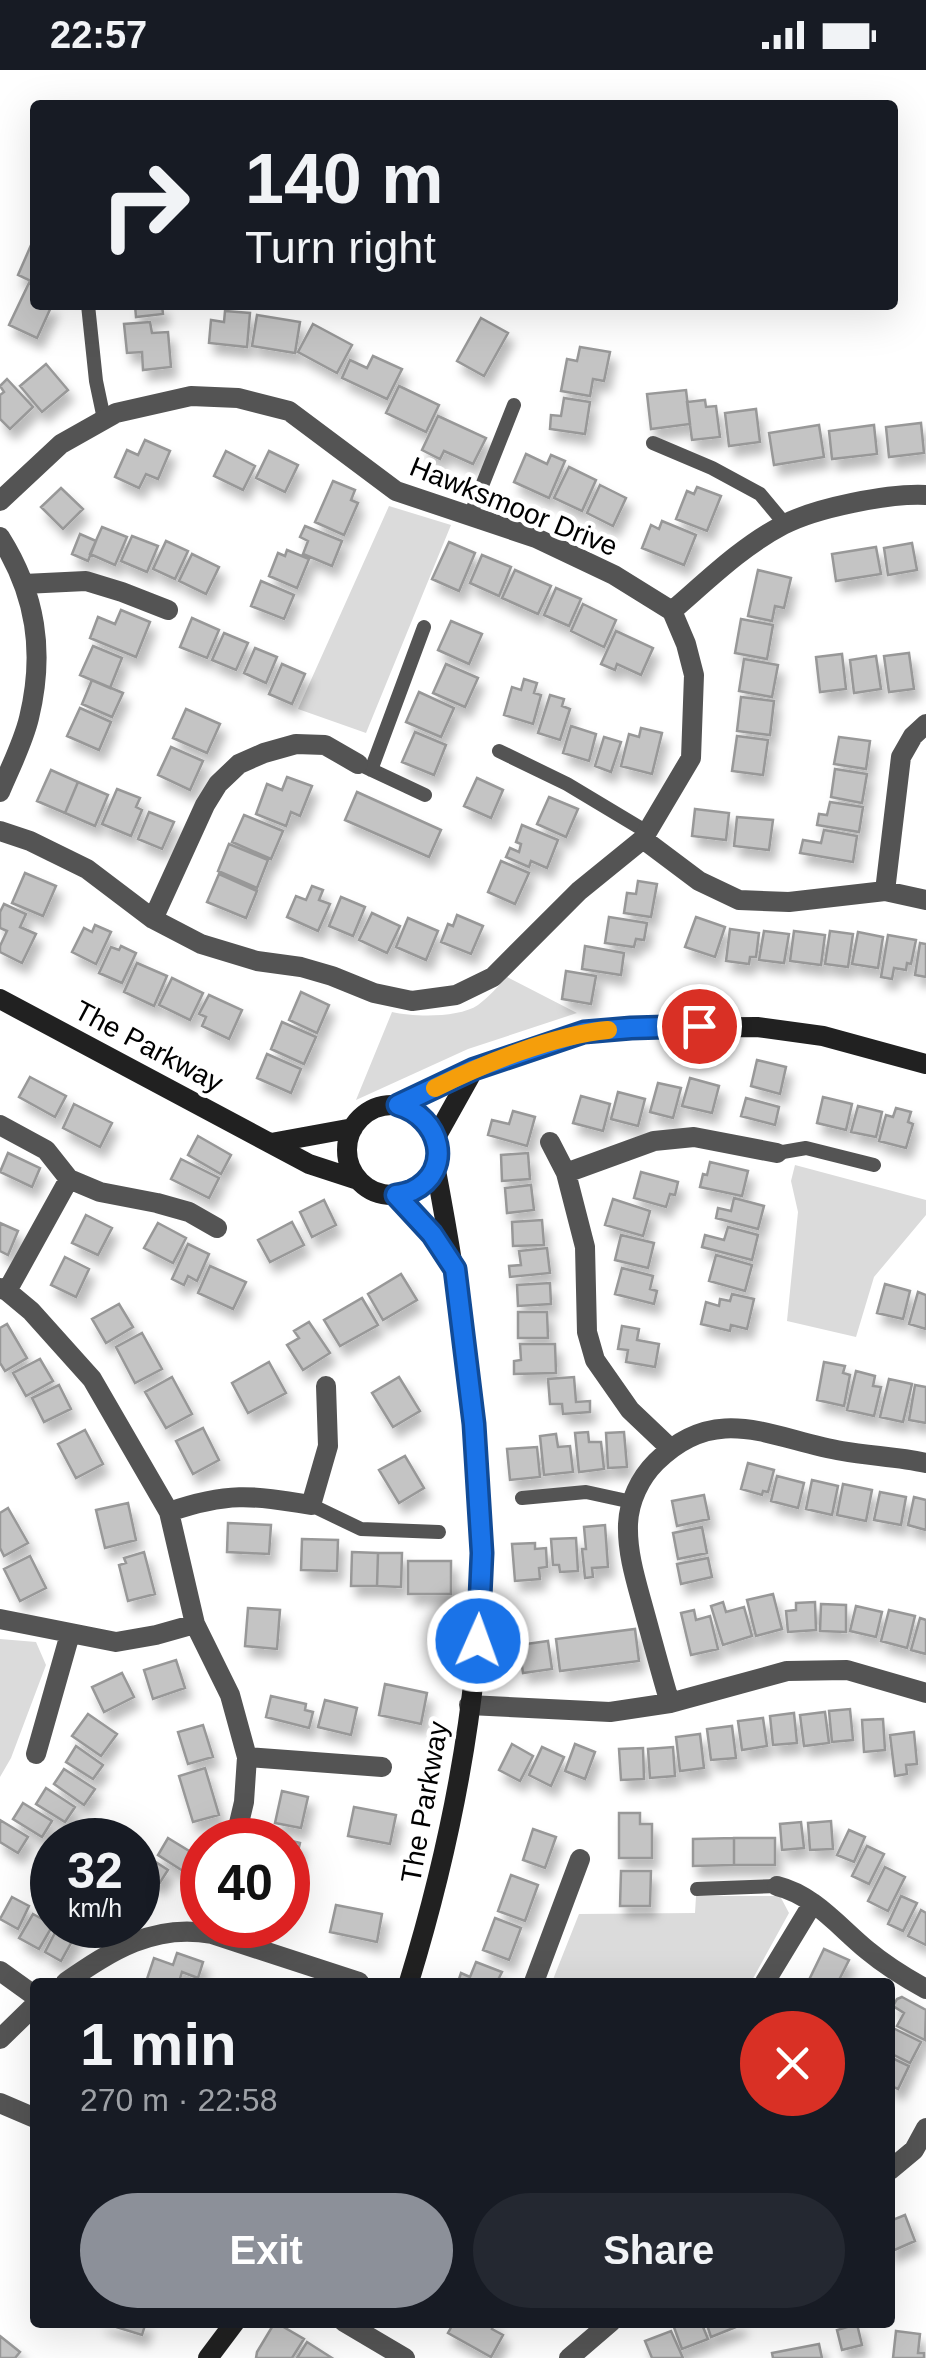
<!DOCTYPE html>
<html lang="en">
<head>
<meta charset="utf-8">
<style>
  :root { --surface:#171b24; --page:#242831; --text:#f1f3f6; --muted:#9ea1a6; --accent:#8c9099 }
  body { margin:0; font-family:Helvetica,sans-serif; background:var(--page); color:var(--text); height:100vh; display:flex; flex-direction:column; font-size:38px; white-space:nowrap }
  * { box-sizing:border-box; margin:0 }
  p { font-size:32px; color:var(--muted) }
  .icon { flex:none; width:55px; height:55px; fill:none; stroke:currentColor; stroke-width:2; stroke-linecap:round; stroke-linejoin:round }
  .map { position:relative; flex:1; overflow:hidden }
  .panel { position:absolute; left:30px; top:1908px; width:865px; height:350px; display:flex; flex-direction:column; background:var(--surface); border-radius:10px; box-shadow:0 10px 40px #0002 }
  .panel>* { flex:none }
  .top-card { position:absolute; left:30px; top:30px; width:868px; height:210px; border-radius:10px; box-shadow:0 10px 40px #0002; background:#171b24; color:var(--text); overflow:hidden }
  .speed { position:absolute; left:30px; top:1748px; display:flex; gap:20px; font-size:50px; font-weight:700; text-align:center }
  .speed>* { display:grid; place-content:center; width:130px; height:130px; border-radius:50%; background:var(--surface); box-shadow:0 10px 40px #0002; line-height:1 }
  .speed small { font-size:25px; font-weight:400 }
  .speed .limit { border:15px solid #d22; background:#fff; color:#111 }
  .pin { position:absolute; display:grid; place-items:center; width:85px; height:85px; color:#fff; margin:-42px; border:5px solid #fff; border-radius:50%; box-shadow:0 2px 10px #0007 }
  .me { position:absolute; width:110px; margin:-55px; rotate:2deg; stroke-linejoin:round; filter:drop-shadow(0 0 8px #0008) }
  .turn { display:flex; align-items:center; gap:35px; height:210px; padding:0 50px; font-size:45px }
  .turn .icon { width:130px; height:130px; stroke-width:2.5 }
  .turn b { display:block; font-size:70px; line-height:85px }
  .round { display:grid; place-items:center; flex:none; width:105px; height:105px; border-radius:52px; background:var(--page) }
  .summary { display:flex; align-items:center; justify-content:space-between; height:170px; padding:0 50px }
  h1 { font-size:60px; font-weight:800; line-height:75px }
  .button { display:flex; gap:20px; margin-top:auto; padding:20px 50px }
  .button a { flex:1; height:115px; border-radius:60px; background:var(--accent); color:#fff; font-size:40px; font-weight:800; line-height:115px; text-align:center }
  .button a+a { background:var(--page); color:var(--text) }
  .status { display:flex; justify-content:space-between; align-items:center; height:70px; padding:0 50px; background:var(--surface); direction:ltr }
  .status svg { height:28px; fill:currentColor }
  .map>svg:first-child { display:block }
</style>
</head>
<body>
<div class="status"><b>22:57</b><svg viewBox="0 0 49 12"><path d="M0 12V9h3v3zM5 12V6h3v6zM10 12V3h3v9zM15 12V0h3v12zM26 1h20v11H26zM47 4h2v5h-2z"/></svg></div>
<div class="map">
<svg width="926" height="2288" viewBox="0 0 926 2288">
  <defs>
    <filter id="shadow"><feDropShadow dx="5.5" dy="10" stdDeviation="5" flood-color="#0004"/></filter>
  </defs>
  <rect width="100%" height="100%" fill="#fff"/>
  <path fill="#dbdbdb" d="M389,436L451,455L366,663L298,639Z
    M507,907L577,943L468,979L356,1030L392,942C414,947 459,948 478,935C489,927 498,916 507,907Z
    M795,1095L926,1130V1145L874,1207L856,1267L787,1251L798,1142L791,1111Z
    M0,1569L36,1572L46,1595L11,1688L0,1707Z
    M696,1826H780L789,1843L751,1912H552L579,1844L695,1843Z"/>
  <path fill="#c4c4c4" stroke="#989898" stroke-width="2.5" filter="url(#shadow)" d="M35,166V213L18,205Z
    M29,213L35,216V235H52L37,268L9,255Z
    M135,235H162L163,244L136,247Z
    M225,241L250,243L247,277L209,273L211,250L224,252Z
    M257,245L300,252L295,283L252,276Z
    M481,248L508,263L484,306L457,291Z
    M150,252L152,263L168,262L171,297L143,300L142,282L127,283L124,254Z
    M313,254L352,275L337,303L298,282Z
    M580,277L610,282L604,311L593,309L590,326L561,321L567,289L577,291Z
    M373,286L402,299L387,329L342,308L350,290L367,298Z
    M46,294L68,320L42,342L20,316Z
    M7,309L33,337L10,359L0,349V325L4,322L0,316Z
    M399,316L439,335L426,362L386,343Z
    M686,320L690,354L651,359L647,324Z
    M564,328L590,332L585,364L550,359L551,345L561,346Z
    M705,330L706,337L716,336L720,367L692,370L687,332Z
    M756,339L760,372L729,376L725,343Z
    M438,346L486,368L473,394L444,381L440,389L422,380Z
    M921,353L924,383L889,387L886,357Z
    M819,355L824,387L774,395L769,363Z
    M874,355L877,384L832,389L829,361Z
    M145,370L170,381L158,409L146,404L139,418L115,407L127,380L138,385Z
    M226,381L255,396L243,420L214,406Z
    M269,381L298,395L285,422L256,408Z
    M526,384L547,394L551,385L565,391L549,428L514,412Z
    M569,397L596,410L582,441L554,428Z
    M333,411L355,420L351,430L358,433L344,465L315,452Z
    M600,415L626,428L613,456L587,443Z
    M697,417L721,426L707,461L676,449L687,421L694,424Z
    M61,418L83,439L63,459L41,437Z
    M662,451L696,465L684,495L642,478L651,455L659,459Z
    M305,456L342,471L332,496L303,484L308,471L300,467Z
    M102,457L127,467L115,495L90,484Z
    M80,464L96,471L88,491L72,484Z
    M132,466L158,476L147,502L121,491Z
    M166,471L188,481L175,509L153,499Z
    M449,472L475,483L459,521L432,509Z
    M912,473L917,500L888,505L884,478Z
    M876,477L881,504L836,511L832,484Z
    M287,480L309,489L297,518L269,506L278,483L285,486Z
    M192,484L219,497L206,524L179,511Z
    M482,485L511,497L499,526L470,513Z
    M515,500L551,516L538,544L502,528Z
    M758,500L791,508L784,538L775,536L772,551L748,546Z
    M261,511L294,525L284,549L251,536Z
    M556,518L581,529L569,556L544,545Z
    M583,534L616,550L604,577L571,561Z
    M121,540L150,552L136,587L90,568L98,547L115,554Z
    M192,548L219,560L207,588L180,577Z
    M741,549L773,555L767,589L735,583Z
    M451,551L482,564L469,594L438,580Z
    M616,561L653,578L641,605L617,594L615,600L601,594Z
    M224,563L248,573L236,600L212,590Z
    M93,576L122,588L110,618L80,605Z
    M255,578L277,587L266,613L244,603Z
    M909,583L914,619L889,622L884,586Z
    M842,584L846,619L820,622L816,587Z
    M876,586L881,619L854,623L850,590Z
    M744,589L778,595L772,627L739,621Z
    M282,594L305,604L292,634L269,624Z
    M446,594L478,608L465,637L433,623Z
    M524,609L537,613L534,623L541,625L533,654L504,645L512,617L521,620Z
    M92,610L123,623L112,647L82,634Z
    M419,622L454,638L441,667L406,652Z
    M550,625L564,629L562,636L570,639L560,670L538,663Z
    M741,627L774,631L770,665L737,661Z
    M80,638L111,652L99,680L67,666Z
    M186,639L220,654L207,683L173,668Z
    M571,656L596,664L589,691L563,683Z
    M641,658L662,663L652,704L621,696L629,664L639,667Z
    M415,662L446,675L434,705L402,692Z
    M737,666L768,670L763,705L732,701Z
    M604,667L621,672L611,702L595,696Z
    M839,667L870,671L866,699L834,694Z
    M171,677L203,691L190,720L158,705Z
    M835,699L867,704L862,733L831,727Z
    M51,700L78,712L65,743L37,731Z
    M287,707L312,716L300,746L291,742L286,756L256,744L267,714L282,720Z
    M477,708L503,720L491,748L464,736Z
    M78,712L108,725L95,756L65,743Z
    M117,719L140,728L136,737L142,740L131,766L102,754Z
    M357,722L441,760L429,787L345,750Z
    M549,727L578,739L566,767L537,754Z
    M830,732L863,737L859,762L817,755L819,744L827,745Z
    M695,739L729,743L726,770L692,766Z
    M149,742L174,752L162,779L138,769Z
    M244,745L283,761L271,789L232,772Z
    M737,747L773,750L769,780L734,776Z
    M522,755L558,770L547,798L531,791L529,797L506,787L510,778L519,782L521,774L516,772Z
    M824,760L857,766L853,792L800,783L803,770L821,773Z
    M229,774L268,790L257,818L218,801Z
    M501,791L529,803L515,834L488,822Z
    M25,803L56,816L43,846L12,833Z
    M219,804L257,821L246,848L207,832Z
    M638,811L657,814L651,847L624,843L627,823L636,824Z
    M312,816L323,820L319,830L330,834L318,861L287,847L296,826L306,830Z
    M341,827L365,837L353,866L329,856Z
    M4,834L26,844L20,857L36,864L22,893L0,882V876L7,861L0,858V842Z
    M372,843L400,856L387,883L359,870Z
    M457,845L483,856L471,884L441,872L448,854L453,856Z
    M609,847L647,853L644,870L636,869L634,877L605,873Z
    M696,847L725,857L715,887L685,877Z
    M408,848L438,861L426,890L396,877Z
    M95,855L111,862L96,894L72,882L84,858L92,862Z
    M730,859L759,863L756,887H750L749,894L726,891Z
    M764,861L789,864L784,893L759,890Z
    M794,861L825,865L821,895L790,891Z
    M830,861L853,864L848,897L825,894Z
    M858,862L883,867L878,898L852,894Z
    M888,865L916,870L911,894L907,893L906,900L894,898L892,909L881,907Z
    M920,873L926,874V907L915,905Z
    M121,876L136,883L122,913L99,903L111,877L119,880Z
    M585,876L624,883L621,905L582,899Z
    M137,893L167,906L154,936L124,922Z
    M566,901L596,906L591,934L562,929Z
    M172,908L203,923L190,950L159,935Z
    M301,922L329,935L317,963L289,950Z
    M209,925L242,940L229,969L202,956L206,947L199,944Z
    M282,952L316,967L304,994L271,979Z
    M267,984L301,999L291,1023L257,1008Z
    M757,990L786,997L780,1024L751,1016Z
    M30,1007L66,1026L55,1047L19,1027Z
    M690,1008L719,1016L712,1043L682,1036Z
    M658,1013L681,1018L673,1048L650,1042Z
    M618,1022L645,1029L638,1056L611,1049Z
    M581,1026L610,1034L603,1061L573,1053Z
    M823,1027L852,1034L846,1060L817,1053Z
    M746,1028L779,1037L775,1055L741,1046Z
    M74,1034L112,1053L100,1077L63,1058Z
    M858,1036L882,1042L876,1067L851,1062Z
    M896,1038L911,1042L908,1052L913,1054L906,1078L879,1071L886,1045L893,1047Z
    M513,1041L535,1047L527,1076L488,1065L492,1050L509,1054Z
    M198,1066L231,1085L221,1104L188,1085Z
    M8,1083L40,1098L32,1117L0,1102Z
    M528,1083L530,1109L502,1111L501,1085Z
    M181,1089L219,1108L209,1128L171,1109Z
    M710,1092L748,1101L742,1126L700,1117L703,1104L707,1105Z
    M641,1102L678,1112L675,1125L670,1124L666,1137L634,1128Z
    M531,1115L534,1140L507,1143L505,1118Z
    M734,1128L764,1136L758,1159L716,1148L718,1138L731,1141Z
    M613,1129L650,1141L643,1166L605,1155Z
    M324,1130L336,1155L312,1167L300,1142Z
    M86,1145L112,1158L98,1185L72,1173Z
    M542,1150L544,1175L513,1176L512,1152Z
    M292,1152L304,1175L270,1192L258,1170Z
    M0,1153L18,1161L8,1185L0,1181Z
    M158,1153L186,1168L173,1193L144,1178Z
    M728,1157L758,1165L752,1190L702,1177L705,1165L724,1170Z
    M621,1165L654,1173L648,1198L615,1190Z
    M188,1174L209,1184L197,1211L188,1206L184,1215L172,1209Z
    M547,1178L550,1203L510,1207L509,1196L521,1195L519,1181Z
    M716,1185L752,1195L745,1221L709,1211Z
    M65,1187L89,1199L76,1227L51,1215Z
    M210,1196L246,1212L233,1239L198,1223Z
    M622,1198L653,1206L650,1219L657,1221L654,1234L615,1224Z
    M401,1204L417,1230L383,1250L368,1224Z
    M550,1213L551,1234L518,1236L517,1215Z
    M885,1214L910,1221L903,1249L877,1243Z
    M918,1222L926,1225V1259L909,1254Z
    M732,1224L754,1229L747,1259L731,1255L730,1261L701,1254L706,1232L719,1236L720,1229L730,1231Z
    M362,1228L378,1255L340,1276L324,1250Z
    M119,1234L133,1257L106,1273L92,1249Z
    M518,1242H547L548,1268H518Z
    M309,1252L330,1283L303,1300L287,1275L299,1268L294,1261Z
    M7,1254L27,1288L5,1301L0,1293V1258Z
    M622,1256L639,1259L637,1270L659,1274L655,1297L626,1292L628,1280L618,1279Z
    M142,1263L162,1299L135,1313L116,1277Z
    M520,1274H555L556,1303L514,1304V1291L521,1290Z
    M40,1289L53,1311L26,1326L13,1303Z
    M269,1292L286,1323L248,1343L232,1313Z
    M824,1292L845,1296L843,1303L850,1305L844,1336L817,1330Z
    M856,1301L875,1306L873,1316L881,1317L874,1346L847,1340Z
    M172,1307L192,1344L166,1358L145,1322Z
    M399,1307L420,1341L393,1357L372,1323Z
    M574,1307L576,1332L590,1331V1342L563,1344L562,1334H550L548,1309Z
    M889,1309L912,1314L903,1352L880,1347Z
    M59,1315L71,1339L44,1352L32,1328Z
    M915,1315L926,1317V1353L909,1350Z
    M203,1358L219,1390L193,1404L176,1371Z
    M85,1360L103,1394L76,1408L58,1374Z
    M588,1362L589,1372H601L604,1399L579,1402L575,1363Z
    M624,1362L627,1397L608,1398L606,1363Z
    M556,1364L558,1377L570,1376L573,1402L544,1405L540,1366Z
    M537,1377L540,1407L510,1410L507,1379Z
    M405,1386L424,1418L399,1433L379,1400Z
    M748,1393L774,1400L768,1422L763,1421L762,1425L741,1419Z
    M777,1406L804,1413L798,1438L771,1431Z
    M812,1410L838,1416L832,1445L806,1439Z
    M843,1414L872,1420L866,1451L837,1445Z
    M880,1422L906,1427L901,1455L874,1450Z
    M704,1425L709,1449L677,1456L672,1431Z
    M914,1427L926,1430V1460L908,1455Z
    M128,1433L136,1470L105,1478L96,1440Z
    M8,1438L28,1473L4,1486L0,1478V1443Z
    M228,1453L271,1455L269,1484L227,1482Z
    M605,1455L608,1497L592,1498L593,1507L585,1508L582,1479H586L584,1457Z
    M702,1457L707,1483L678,1489L673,1463Z
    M576,1468L578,1501L560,1502L559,1495H553L551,1469Z
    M302,1469L338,1470L337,1501L301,1500Z
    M535,1473V1479L546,1478L547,1497L539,1498L540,1509L515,1511L512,1474Z
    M144,1482L155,1524L128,1531L119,1495L126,1493L124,1488Z
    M352,1482L378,1483L377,1516H351Z
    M378,1483H402L401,1517L377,1516Z
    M30,1486L46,1518L20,1531L4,1499Z
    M708,1488L712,1507L681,1514L677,1494Z
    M408,1491H451V1524H408Z
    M773,1524L782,1559L756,1566L747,1530Z
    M723,1532L726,1542L744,1537L752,1566L723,1575L711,1536Z
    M815,1532L816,1560L788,1562L786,1541L796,1540V1533Z
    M821,1534L846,1535V1562L820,1561Z
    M856,1536L882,1542L876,1567L850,1561Z
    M248,1538L280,1540L277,1579L245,1576Z
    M694,1540L696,1550L710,1546L718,1579L691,1585L681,1543Z
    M889,1540L915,1546L907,1578L881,1571Z
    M920,1548L926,1550V1584L911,1580Z
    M635,1559L639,1591L560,1601L556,1569Z
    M548,1571L552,1599L523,1603L519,1575Z
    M176,1590L185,1618L153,1629L144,1600Z
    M122,1603L134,1627L104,1642L92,1617Z
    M385,1614L427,1623L421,1654L379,1645Z
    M271,1626L306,1634L305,1640L313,1642L309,1658L266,1647Z
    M325,1630L357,1638L351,1665L318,1657Z
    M850,1639L853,1670L832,1672L829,1641Z
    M825,1642L829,1673L804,1676L800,1645Z
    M794,1643L797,1673L773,1675L770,1646Z
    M88,1644L117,1664L101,1686L72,1666Z
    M763,1648L767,1676L742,1680L738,1651Z
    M883,1649L885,1680L864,1682L862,1650Z
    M203,1655L213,1687L188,1694L178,1662Z
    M732,1656L736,1688L711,1690L707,1659Z
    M914,1662L917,1694L906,1695L907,1704L895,1706L890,1665Z
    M700,1664L704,1698L680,1701L676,1667Z
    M512,1674L533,1686L520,1711L499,1700Z
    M575,1674L595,1682L585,1709L565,1701Z
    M76,1676L103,1695L93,1709L66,1692Z
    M542,1677L564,1687L551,1716L529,1705Z
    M673,1677L675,1706L650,1708L648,1679Z
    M643,1678L644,1709L621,1710L619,1679Z
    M205,1698L219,1745L193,1752L179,1706Z
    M64,1699L95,1719L84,1735L54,1714Z
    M46,1718L75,1737L65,1752L36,1734Z
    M282,1721L308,1727L301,1758L275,1753Z
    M23,1733L52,1751L42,1767L13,1749Z
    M354,1737L396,1745L390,1774L348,1766Z
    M619,1743H640V1754H652V1788H619Z
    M0,1750L28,1767L18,1783L0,1772Z
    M831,1751L833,1779L810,1780L808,1753Z
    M801,1752L804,1778L782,1780L780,1754Z
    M533,1759L556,1767L545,1798L523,1790Z
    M849,1760L865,1767L854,1792L837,1785Z
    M276,1767L300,1773L293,1804L288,1802V1770H275Z
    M168,1768L194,1784L183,1801L158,1785Z
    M734,1768H775V1795H734Z
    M734,1768V1795L693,1796V1769Z
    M867,1776L884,1784L869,1814L852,1806Z
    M140,1782L168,1800L159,1814L138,1801V1786Z
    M885,1797L905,1807L888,1841L868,1831Z
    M621,1801H651L650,1836H620Z
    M511,1805L538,1815L525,1851L498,1841Z
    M901,1826L917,1833L903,1861L888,1854Z
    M12,1827L29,1836L18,1859L0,1849Z
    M336,1835L382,1844L377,1872L330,1862Z
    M921,1840L926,1843V1875L908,1866Z
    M33,1844L53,1855L39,1879L19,1868Z
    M495,1848L521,1858L509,1890L483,1880Z
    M59,1855L76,1864L61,1891L45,1882Z
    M824,1879L849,1890L838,1912H808Z
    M177,1883L203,1892L198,1908L182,1902L179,1912H146L154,1888L173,1895Z
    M476,1892L502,1902L497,1912H458L461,1903L470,1907Z
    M902,1927L926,1940L925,1970L897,1956L904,1943L893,1936L897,1929Z
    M893,1958L921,1972L910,1993L890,1983V1965Z
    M890,1987L909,1996L898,2019L890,2015Z
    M905,2145L915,2171L890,2182V2151Z
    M100,2252H146L142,2265Z
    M275,2252L304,2269L292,2288H256L257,2282Z
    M454,2252H496L492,2259L503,2265L491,2287L448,2263Z
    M672,2252H701L708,2269L682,2279Z
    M706,2252H740L741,2255L711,2267Z
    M857,2254L862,2275L842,2280L837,2260Z
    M671,2261L683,2288H652L645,2271Z
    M896,2261L920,2264L918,2283H924V2288H893Z
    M0,2266L20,2282L15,2288H0Z
    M307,2272L332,2288H297Z
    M819,2274L822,2288H773L772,2283Z"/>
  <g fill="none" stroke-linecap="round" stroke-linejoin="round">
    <path stroke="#545454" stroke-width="14" d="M88,235L96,311L104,349
      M653,373L712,398L760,424L785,454
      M470,446L514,335
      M499,681L567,714L647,762
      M363,696L425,725
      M371,700L424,557
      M777,1083L806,1078L874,1095
      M522,1428L586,1422L632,1432
      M311,1435L361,1459L439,1462
      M697,1819L777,1816"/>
    <path stroke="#545454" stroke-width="20" d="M0,431L61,374L116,343L191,326L238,328L289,341L396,421L536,468L614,505L672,541L686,574L694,605L691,688L643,769L579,821L493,907L456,925L412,931L374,923L332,906L301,897L257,891L201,874L153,849L87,799L30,771L0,761
      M0,467C36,524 45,582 29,648C23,673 10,698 0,722
      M24,514L86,511L122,522L168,540
      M672,541C707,511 741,477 783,455C815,438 889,423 926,425
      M643,769L699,811L739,830L789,832L885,821L926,830
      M885,821L901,687L913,666L926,654
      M153,849L205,735L218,714L239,694L264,683L296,674L325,675L358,694
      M0,1055L46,1080L69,1109L100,1122L157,1133L189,1142L217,1158
      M550,1072L566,1103L585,1177L587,1262L595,1290L630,1340L670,1378
      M566,1103L654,1071L694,1067L777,1083
      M0,1218L7,1221L31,1241L92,1309L169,1442L195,1554L230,1625L247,1687L244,1732L235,1770
      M7,1221L69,1109
      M169,1442C227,1422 251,1425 311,1435L328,1376L326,1316
      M0,1549L116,1572L156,1565L195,1554
      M670,1633C661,1603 653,1573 645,1544C637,1514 627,1485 628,1454C629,1431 640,1408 656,1392C717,1331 772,1369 842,1381C870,1386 899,1387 926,1393
      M469,1635L610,1642L670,1633L787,1601L847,1600L926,1623
      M36,1684L70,1564
      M247,1687L382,1697
      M777,1816C814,1825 839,1857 867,1880C885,1895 906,1908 926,1919
      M0,1901L35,1926
      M66,1912C111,1881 154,1853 212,1864L359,1912
      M534,1912L580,1789
      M765,1912L813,1833
      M0,1969L35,1935
      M0,2033L35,2048
      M890,2100L914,2080L926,2058
      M344,2252L405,2288
      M569,2288L611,2252"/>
    <path stroke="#212121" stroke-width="20" d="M0,929L309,1094L358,1110
      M347 1080a45 45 0 1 1 90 0a45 45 0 1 1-90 0Z
      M399,1035L474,999L584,962L631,958L757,957L823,966L926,994
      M436,1067L474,999
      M271,1073L353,1058
      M397,1125L432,1164L448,1189
      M409,1912C451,1775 479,1631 482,1487C482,1462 479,1436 478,1411C471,1305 455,1200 435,1095
      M208,2288L235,2252"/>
  </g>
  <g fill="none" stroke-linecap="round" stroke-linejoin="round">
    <defs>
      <path id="route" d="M478,1571L482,1483L474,1354L455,1199L432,1164L396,1125C402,1124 407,1123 412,1121C455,1100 440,1047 398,1035L474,999L584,962L631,958L699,956"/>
    </defs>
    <use href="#route" stroke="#114b97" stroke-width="25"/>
    <use href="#route" stroke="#1a73e8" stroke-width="18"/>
    <path stroke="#f59e0b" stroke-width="18" d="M435,1018C483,994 554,965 608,960"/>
  </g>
  <g text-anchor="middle" stroke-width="9" stroke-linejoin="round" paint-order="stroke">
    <g font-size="28" fill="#000" stroke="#fff">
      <text transform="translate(514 436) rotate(22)" y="10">Hawksmoor Drive</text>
      <text transform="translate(149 976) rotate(28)" y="10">The Parkway</text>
      <text transform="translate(424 1732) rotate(-80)" y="10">The Parkway</text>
    </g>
  </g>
</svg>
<div class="speed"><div>32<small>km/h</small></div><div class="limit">40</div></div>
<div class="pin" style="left:699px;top:956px;background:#d93025"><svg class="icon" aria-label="arrive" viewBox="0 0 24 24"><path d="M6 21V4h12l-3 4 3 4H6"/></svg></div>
<svg class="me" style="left:478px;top:1571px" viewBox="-20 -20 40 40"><circle r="17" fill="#1a73e8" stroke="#fff" stroke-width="3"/><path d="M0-11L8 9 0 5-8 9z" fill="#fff"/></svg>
<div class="top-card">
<div class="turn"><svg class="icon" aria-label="right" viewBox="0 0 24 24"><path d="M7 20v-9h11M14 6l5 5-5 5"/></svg><div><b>140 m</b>Turn right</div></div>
</div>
<section class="panel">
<div class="summary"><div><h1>1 min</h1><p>270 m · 22:58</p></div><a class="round" style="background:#d93025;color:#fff"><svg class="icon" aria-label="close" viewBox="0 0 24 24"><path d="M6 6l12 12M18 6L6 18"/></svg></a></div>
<div class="button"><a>Exit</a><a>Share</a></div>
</section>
</div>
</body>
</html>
